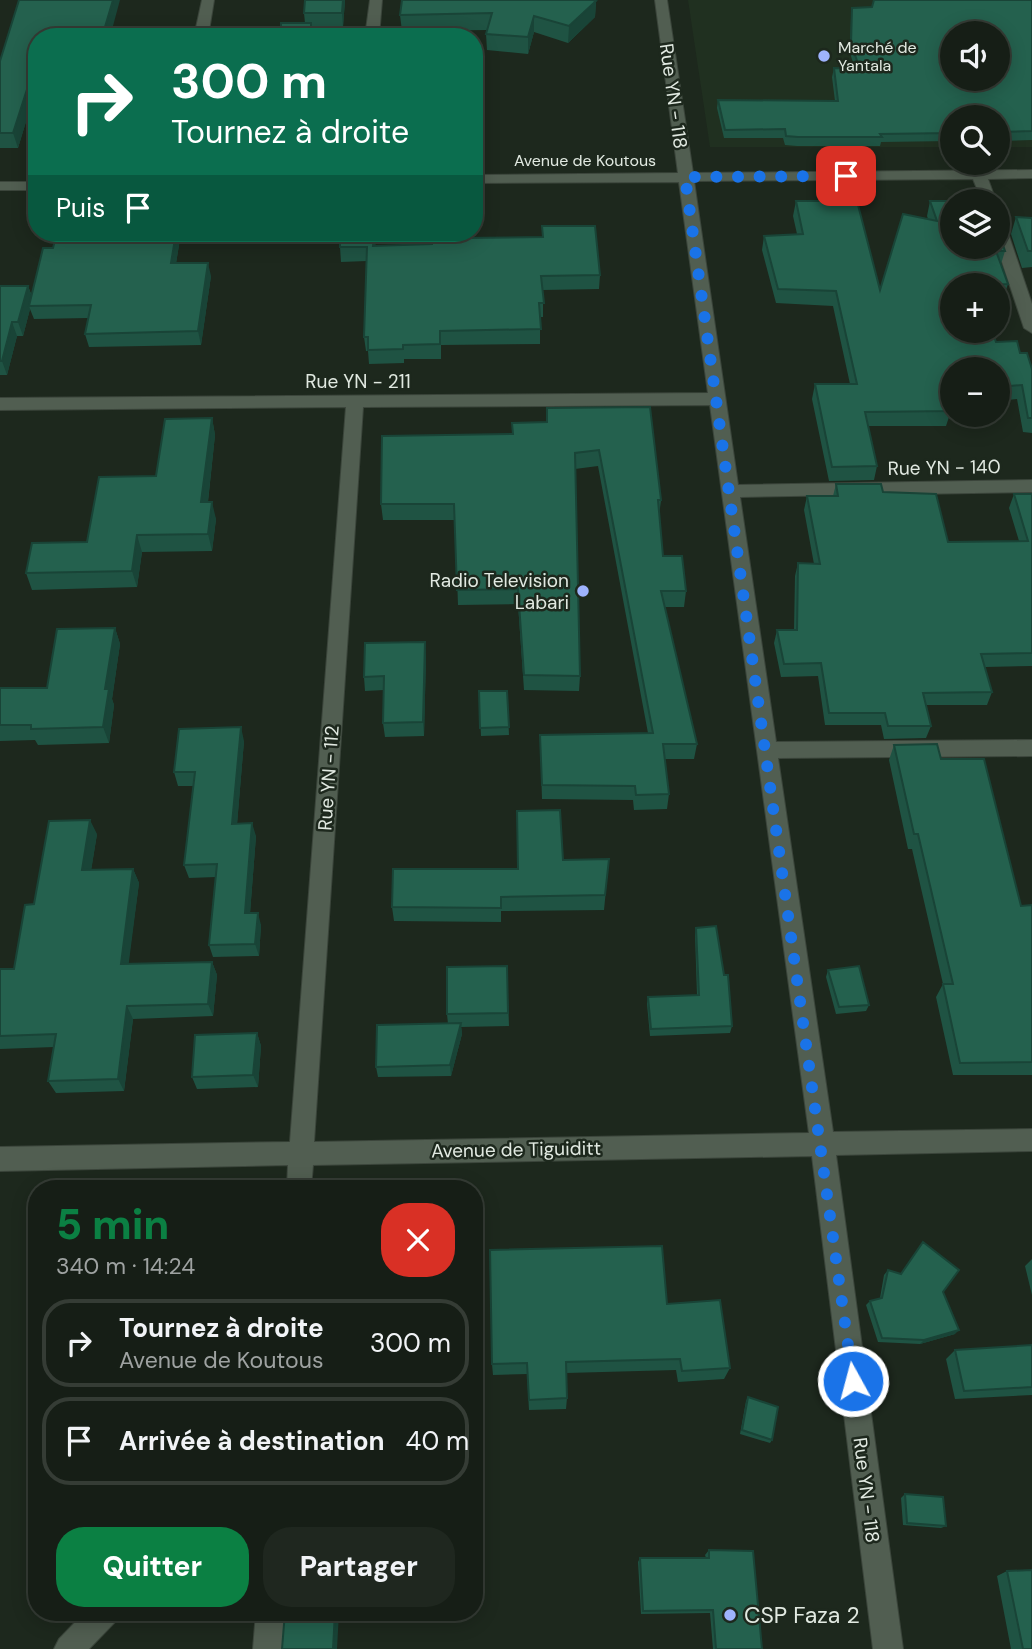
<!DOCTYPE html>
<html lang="fr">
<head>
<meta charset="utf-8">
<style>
  :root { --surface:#161e16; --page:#1f271f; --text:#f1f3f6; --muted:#9ea2a1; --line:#353c35; --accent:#0b8043 }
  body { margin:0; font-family:"DM Sans",sans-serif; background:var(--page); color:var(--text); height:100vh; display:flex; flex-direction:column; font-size:26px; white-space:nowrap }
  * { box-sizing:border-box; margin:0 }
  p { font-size:23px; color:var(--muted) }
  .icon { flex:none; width:38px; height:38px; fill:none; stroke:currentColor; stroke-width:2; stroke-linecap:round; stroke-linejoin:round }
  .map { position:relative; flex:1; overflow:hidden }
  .details { position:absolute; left:28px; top:1180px; width:455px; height:441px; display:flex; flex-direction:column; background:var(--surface); border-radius:28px; box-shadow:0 4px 18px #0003,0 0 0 2px var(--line) }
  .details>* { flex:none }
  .banner { position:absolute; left:28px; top:28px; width:455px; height:214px; border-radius:28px; box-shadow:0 4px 18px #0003,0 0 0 2px var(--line); background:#0b6e4f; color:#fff; overflow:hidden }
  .buttons { position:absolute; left:940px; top:21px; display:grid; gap:14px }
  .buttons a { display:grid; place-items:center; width:70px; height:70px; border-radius:50%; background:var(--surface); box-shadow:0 4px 18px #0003,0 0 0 2px var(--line); font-size:35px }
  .pin { position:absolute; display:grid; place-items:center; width:60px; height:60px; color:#fff; margin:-30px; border-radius:14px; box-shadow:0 4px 10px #0006 }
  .me { position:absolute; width:77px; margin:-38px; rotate:353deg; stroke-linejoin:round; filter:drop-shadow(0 0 5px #0008) }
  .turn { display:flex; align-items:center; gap:24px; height:147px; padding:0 28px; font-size:32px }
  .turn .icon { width:91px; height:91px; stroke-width:2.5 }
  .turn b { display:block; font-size:49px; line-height:60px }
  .then { display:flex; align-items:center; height:66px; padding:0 28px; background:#0003; gap:14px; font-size:26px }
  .round { display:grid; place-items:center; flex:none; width:74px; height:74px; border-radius:28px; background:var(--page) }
  .overview { display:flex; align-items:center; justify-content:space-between; height:119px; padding:0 28px }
  h1 { font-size:42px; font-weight:800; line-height:52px; color:var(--accent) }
  .action { display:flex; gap:14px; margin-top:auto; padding:14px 28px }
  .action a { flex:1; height:80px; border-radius:28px; background:var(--accent); color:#fff; font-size:28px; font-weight:800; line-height:80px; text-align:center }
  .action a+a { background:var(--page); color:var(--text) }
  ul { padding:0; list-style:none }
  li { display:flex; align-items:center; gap:21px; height:88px; margin:0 14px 10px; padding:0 14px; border:4px solid var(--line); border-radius:28px }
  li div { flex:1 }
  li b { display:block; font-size:26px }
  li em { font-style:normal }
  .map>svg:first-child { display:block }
</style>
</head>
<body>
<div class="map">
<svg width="1032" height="1649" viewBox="0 0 1032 1649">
  <rect width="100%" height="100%" fill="#1d281d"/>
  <path fill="#203020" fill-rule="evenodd" d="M688,0H1032V147H998V117H952V147H710ZM952,33H998V79H952Z"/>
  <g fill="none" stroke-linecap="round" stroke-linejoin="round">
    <defs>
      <path id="minor" d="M202,0H214L208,37H194Z
        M370,0H382L379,37H365Z
        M655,0H667L693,173L1032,170V178L988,179L996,201H982L973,179L694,181L738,485L1032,480V492L740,497L776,742L1032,740V756L778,758L833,1132L1032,1129V1151L836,1155L903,1649H873L812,1156L313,1165L311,1188H287L288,1165L0,1171V1147L290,1142L346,407L0,410V398L708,393L679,182L474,183V175L678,173ZM710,405L809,1133L314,1142L363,407Z
        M0,182H37V190H0Z
        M998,222L1006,227L1032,304V333L1024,328L997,247Z
        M85,1612H119L115,1622L89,1649H54L59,1639Z
        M256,1612H284L283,1649H253Z"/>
    </defs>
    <use href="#minor" stroke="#3b453b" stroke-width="2"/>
    <use href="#minor" fill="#515e51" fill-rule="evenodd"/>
  </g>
  <path fill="#1f5343" d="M305,0H345L343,27H311L312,37L305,23L304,13Z
    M1032,0V140L998,141V117H952V141L881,142L880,146H797L785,145L783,138H724L717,108L718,100L835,101L832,77L834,68L855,69L850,53L851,17L852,8Z
    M596,1L595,17L568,43L534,32L528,54L487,50L486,34L488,30L402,31L400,15Z
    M37,37V92H35L18,148H0V61Z
    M796,201L880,290L928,219L927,216L930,201H952L999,233L1005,251L1001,264L1008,284L1003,299H998V285H952L996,342L1020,353L1032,369V433L1023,432L1017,399L998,401V369H952V406H949L951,411L946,426H868L877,466L874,480L829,481L812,399L815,384H850L833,306L776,303L762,250L764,236L797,234L793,216Z
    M1016,217L1032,218V267L1022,268L1011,234Z
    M542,226L600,275L599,289L543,290V317H540V344L441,345V359H404V363L369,364L368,351H366L364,337L367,261L341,262L340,247V233H376L375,246L432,244L460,238L542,237Z
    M146,233H181L176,263L211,276L201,345L89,347L85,334L88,318L34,319L30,309L23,336H17L7,375H0V286H28L32,296L53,248L145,239Z
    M547,408L661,500L659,516L663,556L686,591L684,607H665L697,744L694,759H664L669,794L667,809L634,810L633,800L542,799L540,735L648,733L598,466L575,469L580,676L579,691L524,690L518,604L458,605L455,520H383L381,504L512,434L546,422Z
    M212,418L215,435L208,502L216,519L212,551L142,552L137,587L32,590L26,573L87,542L156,476Z
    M836,484L883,492L948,542L1019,541L1009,508L1014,494H1032V666L985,667L992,692L987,705H926L931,726L926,738L884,739L881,725H825L818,676L781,677L774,643L777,630H794L795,576L798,563L814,564L804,510L807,496H833Z
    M115,628L120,644L112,699L114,705L109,743L38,745L35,740L0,741V688H47Z
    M426,656L424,736L385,737L383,723L384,690L365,691L364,677Z
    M479,691H507L509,735L481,736Z
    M244,741L237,824L256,836L250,913L261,925L259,956L213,957L209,945L216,877L189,878L184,865L193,786H178L174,772Z
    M894,745L941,759L1021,906L1032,905V1075H953L936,997L943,984L912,849H908L889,760Z
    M97,834L91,870L133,869L139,883L128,964L212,962L217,975L213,1016L133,1019L124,1091L56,1093L48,1081L54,1047L0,1049V969H14L34,904Z
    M609,859L604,910L501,911V922L394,921L392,907L518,869L563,860Z
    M696,928L732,1026L730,1033L650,1036L647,1004L648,997L697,995L695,935Z
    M507,966L509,1026L461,1027L462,1034L451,1076L378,1077L376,1067L448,1024L447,1014Z
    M828,970L869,1005L866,1011L836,1014L826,977Z
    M257,1033L261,1046L258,1087L197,1089L192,1077Z
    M1032,1259V1295L1025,1266Z
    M888,1270L943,1292L955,1334L920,1344L878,1342L866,1305L870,1301L880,1298L884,1275Z
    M667,1304L730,1368L724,1379L678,1382L676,1370L566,1373L567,1398L566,1409L529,1410L527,1374L493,1375L492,1364Z
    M1032,1345V1395L955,1399L946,1359L955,1350Z
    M748,1397L772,1440L770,1443L740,1434L746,1401Z
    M905,1494L946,1526L941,1528L903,1525L901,1498Z
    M709,1550L762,1649H713L710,1613L641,1614L638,1562L640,1558H706L705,1555Z
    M1007,1571L1032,1649H1011L997,1576Z"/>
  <path fill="#194437" d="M113,0H120L110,37H102Z
    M343,0H345L343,27L342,13Z
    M596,1L595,17L568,43L569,26Z
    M534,16V32L528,54V37Z
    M31,77L35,92L18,148L13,133Z
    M176,233H181L174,276L171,263Z
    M374,233H376L375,261L373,246Z
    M208,263L211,276L201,345L198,331Z
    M28,286L33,300L29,306L30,309L23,336L18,322Z
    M12,322L17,336L7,375L2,361Z
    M212,418L215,435L206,519L201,502Z
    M212,502L216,519L212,551L208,534Z
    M137,535L142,552L137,587L132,571Z
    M115,628L120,644L112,699L114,705L109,743L103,727L105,689Z
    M425,642L426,656L424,736L423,722Z
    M241,727L244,741L236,837L232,824Z
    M90,820L97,834L89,884L82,870Z
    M252,823L256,836L249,926L245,913Z
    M133,869L139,883L127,977L121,964Z
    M258,913L261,925L259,956L255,944Z
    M212,962L217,975L213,1016L208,1004Z
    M127,1006L133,1019L124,1091L118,1079Z
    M461,1023L462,1034L451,1076L450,1065Z
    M257,1033L261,1046L258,1087L253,1075Z
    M959,1330L955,1334L920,1344L924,1340Z
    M335,1612H339L337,1649H333Z"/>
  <path fill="#24614e" stroke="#194437" stroke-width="2" fill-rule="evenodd" d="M19,0H113L102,37H37V77H31L13,133H0V61Z
    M305,0H343L342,13H304Z
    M402,0H593L596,1L569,26L534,16L528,37L486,34L492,13L400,15Z
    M874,0H1032V131L998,132V117H952V133L880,134L882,137H798L786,136L785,129L725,130L718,100L838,101L834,68L860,69L851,44L852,8L872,7ZM952,33H998V79H952Z
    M281,23H311V37H281Z
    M796,201H857L880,290L903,214L937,221L930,201H982H952V247H998V219H999V233L1005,251H996L1008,284L952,285V331H992L996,342L1017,341L1020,353H1027L1032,369V418H1028L1022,385L998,387V369H952V392H945L951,411L865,412L877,466L832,467L815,384H857L836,291L778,289L764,236L803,234Z
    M1016,217L1032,218V251H1028Z
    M542,226H595L600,275L541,276L544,303H539L541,329L440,331V344L403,345V349L368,350V337H364L367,247H340V233H374L373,246L432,244V233H460V238L543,237Z
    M146,233H176L171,263H208L198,331L85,334L91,305L29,306L43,248H53L55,240L145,239Z
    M0,286H28L18,322H12L2,361H0Z
    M650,407L661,500H658L663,556H682L686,591H661L697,744H663L669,794L636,795L635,786L542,785L540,735L653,733L599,450L575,453L580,676L524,675L518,589L457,590L454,504H381L382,436L513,434L512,423L547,422V408Z
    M212,418L201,502H212L208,534L137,535L132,571L26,573L32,543L87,542L99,477L156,476L165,419Z
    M836,484H881L883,492L936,494L948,542L1028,541L1014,494H1032V653L981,654L992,692L923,693L931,726H888L885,713H829L821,663L784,664L777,630H797L798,563L820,564L807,496H838Z
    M115,628L105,689H109L103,727L31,729V725H0V688H47L57,629Z
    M425,642L423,722L383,723L384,676L364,677L365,643Z
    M479,691H507L509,727L480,728Z
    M241,727L232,824L252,823L245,913H258L255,944L209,945L217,864L184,865L195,772H174L179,729Z
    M937,744L941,759H984L1021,906L1032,905V1062L960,1063L943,984H953L918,834H914L894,745Z
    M560,810L563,860L609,859L605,895L501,897V908L392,907L393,869H518L517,811Z
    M90,820L82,870L133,869L121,964L212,962L208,1004L127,1006L118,1079L48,1081L56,1034L0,1036V969H14L25,905L34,904L49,821Z
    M716,926L724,975H728L732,1026L651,1029L648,997L699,995L696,928Z
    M507,966L508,1013L447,1014V967Z
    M859,966L869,1005L839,1007L828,970Z
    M461,1023L450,1065L376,1067L377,1025Z
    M257,1033L253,1075L192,1077L195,1035Z
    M923,1242L959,1270L943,1292L959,1330L924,1340L882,1338L870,1301L882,1298L888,1270L901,1274Z
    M662,1246L667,1304L720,1300L730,1368L682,1371L680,1359L566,1362L567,1398L529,1400L527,1363L492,1364L490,1250Z
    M1032,1345V1387L964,1391L955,1350Z
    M748,1397L778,1407L772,1440L742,1430Z
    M905,1494L943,1497L946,1526L907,1523Z
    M709,1550L753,1551L762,1649H716L713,1610L643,1611L640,1558H709Z
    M1032,1570V1649H1023L1007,1571Z
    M285,1612H335L333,1649H282Z"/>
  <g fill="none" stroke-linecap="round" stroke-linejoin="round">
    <path stroke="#1a73e8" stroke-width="12" stroke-dasharray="0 21.6" d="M846,176L685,177L853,1381"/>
  </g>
  <g fill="#9eb3fd" stroke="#1d281d" stroke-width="2.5">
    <circle cx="824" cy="56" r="7"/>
    <circle cx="583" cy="591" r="7"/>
    <circle cx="730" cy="1615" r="7"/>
  </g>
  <g text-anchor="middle" stroke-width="5" stroke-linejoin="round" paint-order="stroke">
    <g font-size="16" fill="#e1e9e1" stroke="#1d281d" text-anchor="start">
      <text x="838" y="53">Marché de<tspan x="838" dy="18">Yantala</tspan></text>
    </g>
    <g font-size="16" fill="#e1e9e1" stroke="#1d281d">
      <text x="585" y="166">Avenue de Koutous</text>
    </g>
    <g font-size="19" fill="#e1e9e1" stroke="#1d281d">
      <text transform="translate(674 96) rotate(82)" y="7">Rue YN - 118</text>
      <text x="358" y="388">Rue YN - 211</text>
      <text transform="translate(944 467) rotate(-1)" y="7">Rue YN - 140</text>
      <text transform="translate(328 778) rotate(-86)" y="7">Rue YN - 112</text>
      <text transform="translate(516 1149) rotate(-1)" y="7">Avenue de Tiguiditt</text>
      <text transform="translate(867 1490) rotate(83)" y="7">Rue YN - 118</text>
    </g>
    <g font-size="19" fill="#e1e9e1" stroke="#1d281d" text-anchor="end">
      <text x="569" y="587">Radio Television<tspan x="569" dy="22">Labari</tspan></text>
    </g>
    <g font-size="23" fill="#e1e9e1" stroke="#1d281d" text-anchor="start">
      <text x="744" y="1623">CSP Faza 2</text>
    </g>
  </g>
</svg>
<div class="buttons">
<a><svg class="icon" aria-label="sound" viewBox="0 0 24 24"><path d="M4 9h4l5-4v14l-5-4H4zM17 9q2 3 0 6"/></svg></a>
<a><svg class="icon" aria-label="search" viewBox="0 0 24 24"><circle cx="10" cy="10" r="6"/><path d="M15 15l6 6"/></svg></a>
<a><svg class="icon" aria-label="layers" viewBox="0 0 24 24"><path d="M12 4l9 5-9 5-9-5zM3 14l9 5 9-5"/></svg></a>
<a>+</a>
<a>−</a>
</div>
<div class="pin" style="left:846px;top:176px;background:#d93025"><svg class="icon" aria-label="arrive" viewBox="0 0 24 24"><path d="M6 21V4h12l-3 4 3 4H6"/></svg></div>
<svg class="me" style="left:853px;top:1381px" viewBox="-20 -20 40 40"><circle r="17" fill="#1a73e8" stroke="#fff" stroke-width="3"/><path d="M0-11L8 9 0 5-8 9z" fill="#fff"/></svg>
<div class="banner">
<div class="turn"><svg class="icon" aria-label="right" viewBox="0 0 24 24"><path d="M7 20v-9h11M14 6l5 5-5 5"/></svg><div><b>300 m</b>Tournez à droite</div></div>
<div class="then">Puis<svg class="icon" aria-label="arrive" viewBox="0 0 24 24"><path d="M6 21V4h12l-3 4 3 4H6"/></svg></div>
</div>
<section class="details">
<div class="overview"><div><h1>5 min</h1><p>340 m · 14:24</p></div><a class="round" style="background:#d93025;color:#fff"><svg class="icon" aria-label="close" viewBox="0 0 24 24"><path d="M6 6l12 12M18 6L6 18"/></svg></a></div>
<ul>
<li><svg class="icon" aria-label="right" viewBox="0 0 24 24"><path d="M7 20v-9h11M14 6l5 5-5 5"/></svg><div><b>Tournez à droite</b><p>Avenue de Koutous</p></div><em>300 m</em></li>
<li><svg class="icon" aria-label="arrive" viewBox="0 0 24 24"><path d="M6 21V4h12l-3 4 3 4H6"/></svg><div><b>Arrivée à destination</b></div><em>40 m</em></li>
</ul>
<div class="action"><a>Quitter</a><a>Partager</a></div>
</section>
</div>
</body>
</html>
